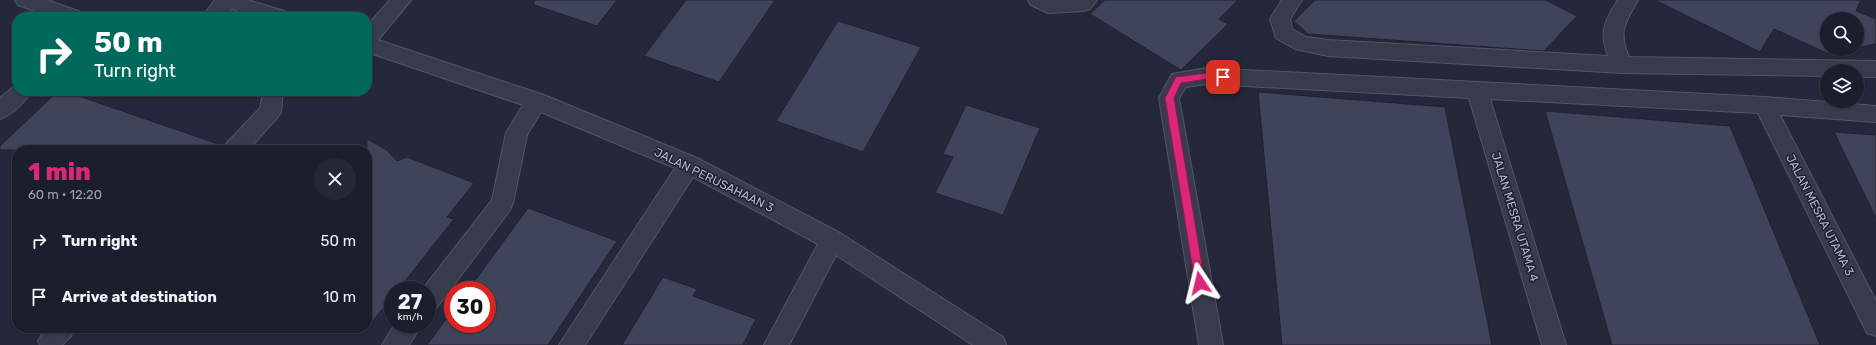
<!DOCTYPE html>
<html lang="en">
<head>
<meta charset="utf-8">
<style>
  :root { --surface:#1b1e2c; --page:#242734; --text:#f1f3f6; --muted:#a0a2a9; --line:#393c48; --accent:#db2777 }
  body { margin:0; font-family:Rubik,sans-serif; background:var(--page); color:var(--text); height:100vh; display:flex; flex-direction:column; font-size:15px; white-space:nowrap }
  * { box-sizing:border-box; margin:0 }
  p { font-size:13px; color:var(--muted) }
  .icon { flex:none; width:22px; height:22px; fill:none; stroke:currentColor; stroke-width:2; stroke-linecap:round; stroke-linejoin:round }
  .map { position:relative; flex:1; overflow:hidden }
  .details { position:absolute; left:12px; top:145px; width:360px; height:188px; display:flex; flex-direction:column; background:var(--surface); border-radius:16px; box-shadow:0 1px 3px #0004,0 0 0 1px var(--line) }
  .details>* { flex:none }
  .guide { position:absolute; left:12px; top:12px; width:360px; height:84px; border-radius:16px; box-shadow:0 1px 3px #0004,0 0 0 1px var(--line); background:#00695c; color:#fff; overflow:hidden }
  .controls { position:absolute; left:1820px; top:12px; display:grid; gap:8px }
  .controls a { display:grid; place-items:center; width:44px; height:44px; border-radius:50%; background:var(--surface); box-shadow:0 1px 3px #0004,0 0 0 1px var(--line); font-size:20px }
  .speed { position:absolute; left:384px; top:281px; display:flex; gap:8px; font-size:20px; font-weight:700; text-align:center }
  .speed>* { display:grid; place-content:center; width:52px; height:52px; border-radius:50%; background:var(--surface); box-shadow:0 1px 3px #0004,0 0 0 1px var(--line); line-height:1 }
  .speed small { font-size:10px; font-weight:400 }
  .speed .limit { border:6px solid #d22; background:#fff; color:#111 }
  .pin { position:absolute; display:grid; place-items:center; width:34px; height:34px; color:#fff; margin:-17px; border-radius:8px; box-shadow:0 2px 6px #0006 }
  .me { position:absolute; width:44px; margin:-22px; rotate:350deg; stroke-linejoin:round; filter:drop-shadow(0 0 3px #0008) }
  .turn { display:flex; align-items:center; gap:14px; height:84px; padding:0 16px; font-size:18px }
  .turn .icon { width:52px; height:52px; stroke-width:2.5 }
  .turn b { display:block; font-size:28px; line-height:34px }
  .round { display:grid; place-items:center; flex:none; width:42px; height:42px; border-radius:21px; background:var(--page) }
  .head { display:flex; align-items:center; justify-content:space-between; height:68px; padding:0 16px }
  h1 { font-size:24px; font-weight:800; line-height:30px; color:var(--accent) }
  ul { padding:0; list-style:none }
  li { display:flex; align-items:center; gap:12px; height:56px; padding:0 16px }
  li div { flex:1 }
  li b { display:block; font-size:15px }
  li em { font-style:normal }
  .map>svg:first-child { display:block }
</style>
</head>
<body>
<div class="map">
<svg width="1876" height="345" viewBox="0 0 1876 345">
  <rect width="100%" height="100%" fill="#24283a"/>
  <path fill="#40445a" stroke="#1f2231" d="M534,0H617L597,26L534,5Z
    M686,0H775L719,82L644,56Z
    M1105,0H1238L1219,19L1228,24L1181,70L1090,14Z
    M1315,0H1546L1577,16L1544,51L1308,34L1294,21Z
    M1655,0H1861L1856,11L1876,19V44L1857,48V19H1827V49H1852L1829,54L1774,29L1760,52Z
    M838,21L921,47L863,152L776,121Z
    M58,91H64L224,146L222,150H0V146Z
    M1258,92L1445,107L1492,345H1282Z
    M966,105L1040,128L1003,215L935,193L953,157L943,154Z
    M1545,111L1730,126L1820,345H1612Z
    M1834,132L1876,135V218Z
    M367,139L387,150L397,161L407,157L474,183L447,217L454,219L398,290H393V296L367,328Z
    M528,208L617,241L548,345H427L453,310V324H487V290H468Z
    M663,277L697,289L693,296L756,319L743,345H622Z"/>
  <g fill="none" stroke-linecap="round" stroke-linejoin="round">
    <defs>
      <path id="minor" d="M15,0H47L81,12L84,17H52L18,5Z
        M215,0H248L287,12L290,17H256L232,9L224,17H202Z
        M390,0H411L378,40L544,95L697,158L840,233L1003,337L1006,345H973L836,255L789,345H764L818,244L693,177L585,345H559L675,168L541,112L527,135L513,203L510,210L435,310L427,313V290H422L492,200L506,133L523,105L367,52V26Z
        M1028,0H1097L1090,9L1083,11L1048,13L1031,5Z
        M1282,0H1302L1290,19L1292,29L1306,37L1328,40L1608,56C1599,32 1604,21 1618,0H1638C1625,23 1618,31 1629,57L1876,61V77H1857V71H1827V76L1622,73L1328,56L1295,49L1276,38L1270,19Z
        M1207,68L1765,97L1876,106V122L1780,115L1876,301V336L1867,333L1758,113L1490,99L1566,345H1542L1469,98L1207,84L1186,87L1179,98L1223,345H1199L1159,98L1172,74Z
        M17,84V91H31C25,102 12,115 0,119V98Z
        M262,91H283L281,112L277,118L248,150H223L226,144L260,108L263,94Z
        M395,324H422L409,345H382Z
        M46,328H74L71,336L62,345H40L38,341Z"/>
    </defs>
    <use href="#minor" stroke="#535566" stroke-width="2"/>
    <use href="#minor" fill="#383b4b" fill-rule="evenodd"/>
  </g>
  <path fill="#db2777" stroke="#8e194d" d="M1207,73H1223L1227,77L1223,80L1207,79L1181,83L1174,98L1205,283L1200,288L1195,283L1165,98L1176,77Z"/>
  <g text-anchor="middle" stroke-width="3" stroke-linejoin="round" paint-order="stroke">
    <g font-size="12" fill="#b3b5c6" stroke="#1d202f">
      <text transform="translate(714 180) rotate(26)" y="4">JALAN PERUSAHAAN 3</text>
      <text transform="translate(1820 215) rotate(63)" y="4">JALAN MESRA UTAMA 3</text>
      <text transform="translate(1515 217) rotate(73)" y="4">JALAN MESRA UTAMA 4</text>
    </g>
  </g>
</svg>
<div class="controls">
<a><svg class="icon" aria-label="search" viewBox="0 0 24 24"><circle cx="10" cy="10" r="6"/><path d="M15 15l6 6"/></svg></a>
<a><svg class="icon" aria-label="layers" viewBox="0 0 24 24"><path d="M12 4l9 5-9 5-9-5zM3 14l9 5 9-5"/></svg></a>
</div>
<div class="speed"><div>27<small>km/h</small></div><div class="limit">30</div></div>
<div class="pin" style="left:1223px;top:77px;background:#d93025"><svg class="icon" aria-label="arrive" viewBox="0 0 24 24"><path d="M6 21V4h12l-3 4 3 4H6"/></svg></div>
<svg class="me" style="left:1200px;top:283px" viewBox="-20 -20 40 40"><path d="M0-17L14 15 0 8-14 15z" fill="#db2777" stroke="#fff" stroke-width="4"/></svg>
<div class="guide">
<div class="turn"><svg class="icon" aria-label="right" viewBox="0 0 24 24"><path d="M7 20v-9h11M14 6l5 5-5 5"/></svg><div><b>50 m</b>Turn right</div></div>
</div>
<section class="details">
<div class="head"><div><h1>1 min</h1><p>60 m · 12:20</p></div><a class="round"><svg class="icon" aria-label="close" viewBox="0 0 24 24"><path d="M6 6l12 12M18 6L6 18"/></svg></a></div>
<ul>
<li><svg class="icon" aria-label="right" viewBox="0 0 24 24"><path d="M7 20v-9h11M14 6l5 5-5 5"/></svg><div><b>Turn right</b></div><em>50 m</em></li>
<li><svg class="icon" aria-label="arrive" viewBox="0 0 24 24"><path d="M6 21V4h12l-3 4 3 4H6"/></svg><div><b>Arrive at destination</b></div><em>10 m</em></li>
</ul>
</section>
</div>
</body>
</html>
